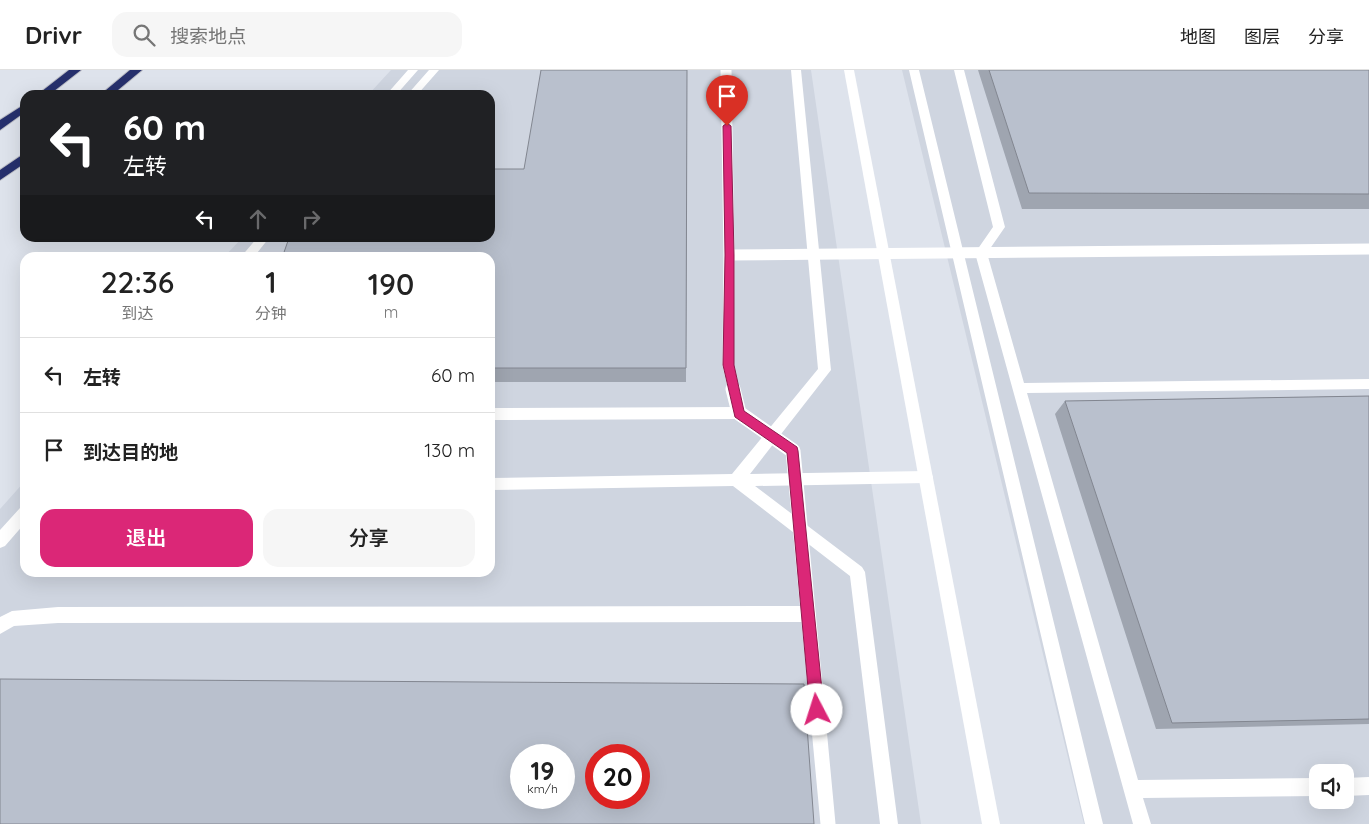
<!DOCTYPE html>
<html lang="zh">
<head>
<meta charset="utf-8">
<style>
  :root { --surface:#fff; --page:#f6f6f6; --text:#222; --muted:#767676; --line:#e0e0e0; --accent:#db2777 }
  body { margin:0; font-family:Quicksand,"Noto Sans SC",sans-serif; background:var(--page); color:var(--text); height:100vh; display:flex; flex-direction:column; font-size:19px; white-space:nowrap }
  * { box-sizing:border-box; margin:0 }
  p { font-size:16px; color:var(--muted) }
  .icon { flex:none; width:28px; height:28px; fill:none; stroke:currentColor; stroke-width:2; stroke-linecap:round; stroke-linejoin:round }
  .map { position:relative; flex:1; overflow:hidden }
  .details { position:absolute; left:20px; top:182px; width:475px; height:325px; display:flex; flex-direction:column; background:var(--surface); border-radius:15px; box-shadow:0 5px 20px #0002 }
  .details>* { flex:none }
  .banner { position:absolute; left:20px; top:20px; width:475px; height:152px; border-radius:15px; box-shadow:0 5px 20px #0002; background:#202124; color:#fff; overflow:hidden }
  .controls { position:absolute; left:1309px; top:694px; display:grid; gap:10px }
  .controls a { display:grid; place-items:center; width:45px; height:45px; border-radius:10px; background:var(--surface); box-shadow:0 5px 20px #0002; font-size:25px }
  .speed { position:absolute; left:510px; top:674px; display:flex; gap:10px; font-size:25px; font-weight:700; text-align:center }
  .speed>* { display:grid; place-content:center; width:65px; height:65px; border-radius:50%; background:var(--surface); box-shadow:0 5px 20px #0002; line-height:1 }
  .speed small { font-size:12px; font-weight:400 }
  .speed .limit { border:8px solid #d22; background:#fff; color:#111 }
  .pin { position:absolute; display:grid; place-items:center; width:42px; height:42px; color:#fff; margin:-51px -21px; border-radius:50% 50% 50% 0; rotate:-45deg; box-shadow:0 0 5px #0007 }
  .pin .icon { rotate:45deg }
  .me { position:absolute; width:55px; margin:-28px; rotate:355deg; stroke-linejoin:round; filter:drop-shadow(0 0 4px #0008) }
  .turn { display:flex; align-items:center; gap:18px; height:105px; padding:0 20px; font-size:22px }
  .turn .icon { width:65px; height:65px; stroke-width:2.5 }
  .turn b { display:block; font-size:35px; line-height:42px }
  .lanes { display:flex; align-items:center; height:48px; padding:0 20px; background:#0003; justify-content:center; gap:25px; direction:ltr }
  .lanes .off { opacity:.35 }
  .eta { display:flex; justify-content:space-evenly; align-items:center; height:85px; text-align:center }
  .eta b { font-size:30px; font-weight:600; line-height:35px }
  .button { display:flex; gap:10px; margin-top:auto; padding:10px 20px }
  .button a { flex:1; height:58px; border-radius:15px; background:var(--accent); color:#fff; font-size:20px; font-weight:600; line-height:58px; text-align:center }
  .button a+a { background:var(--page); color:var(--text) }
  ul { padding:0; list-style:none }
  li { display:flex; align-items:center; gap:15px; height:75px; padding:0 20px; border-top:1px solid var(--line) }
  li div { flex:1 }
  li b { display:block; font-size:19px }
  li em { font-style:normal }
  header { display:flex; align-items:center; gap:30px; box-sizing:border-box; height:70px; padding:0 25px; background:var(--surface); border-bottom:1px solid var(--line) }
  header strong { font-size:24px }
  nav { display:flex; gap:28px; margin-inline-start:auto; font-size:18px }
  .search { width:350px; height:45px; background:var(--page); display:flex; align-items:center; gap:12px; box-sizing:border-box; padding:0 18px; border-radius:15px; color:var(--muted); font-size:19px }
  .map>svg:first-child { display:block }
</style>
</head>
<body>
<header>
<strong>Drivr</strong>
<div class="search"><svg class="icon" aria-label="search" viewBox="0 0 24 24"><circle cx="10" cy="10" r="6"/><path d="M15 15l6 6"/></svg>搜索地点</div>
<nav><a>地图</a><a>图层</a><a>分享</a></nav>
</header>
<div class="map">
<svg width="1369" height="754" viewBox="0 0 1369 754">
  <rect width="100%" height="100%" fill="#dee3ec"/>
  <path fill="#cfd5e0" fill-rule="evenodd" d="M391,0H811L921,754H0V439L25,411V502H490V188L224,187L242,168H490V25H368ZM521,685H564V728H521ZM596,685H639V728H596Z
    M902,0H1369V754H1084ZM1318,702H1345V730H1318Z"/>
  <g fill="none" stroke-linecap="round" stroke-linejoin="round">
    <defs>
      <path id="motorway" d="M69,0H81L49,25H37Z
        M130,0H142L112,25H100Z
        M25,34V42L0,60V50Z
        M25,83V93L0,110V100Z"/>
    </defs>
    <use href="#motorway" stroke="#bbbdc5" stroke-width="2"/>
    <path fill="#fff" fill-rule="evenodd" d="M408,0H418L396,25H386Z
      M429,0H439L417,25H407Z
      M791,0H801L831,300L750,404L926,401L931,403L933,407L931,411L926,413L755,416L862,497L865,502L898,754H880L850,506L733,416L490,420V408L732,404L818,299Z
      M909,0H919L1103,754H1085Z
      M954,0H964L1005,157L987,183L1024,313L1369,309V319L1027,323L1138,710L1318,708V726L1143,728L1151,754H1133L975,183L993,157Z
      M257,168H269L253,188H240Z
      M739,337L744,339L746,343L744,347L739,349L490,350V338Z
      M25,436V453L5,476L0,478V460L20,438Z
      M808,536L814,539L816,544L814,549L808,552L58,553L14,556L0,564V547L12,541L58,537Z
      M1369,707V725L1345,726V708Z"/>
    <path fill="#fff" fill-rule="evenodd" d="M844,0H854L1000,754H982Z"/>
    <use href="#motorway" fill="#26306d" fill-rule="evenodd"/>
    <path stroke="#fff" stroke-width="11" d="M726,0L729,185L728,295L734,320
      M729,185L1369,179"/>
    <path stroke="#fff" stroke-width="15" d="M733,319L739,343L793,381L828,754"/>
  </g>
  <path fill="#9fa5b0" d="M687,0L686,312H490V188L524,99Z
    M978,0H1369V139H1022Z
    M1369,326V654L1156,659L1055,344L1065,331Z"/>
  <path fill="#b9c0cd" stroke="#828690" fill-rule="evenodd" d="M541,0H687L686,298H490V188H282L289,168H490V99H524Z
    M989,0H1369V124L1029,123Z
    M1369,326V649L1172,653L1065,331Z
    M0,609L804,614L814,754H0ZM521,685H564V728H521ZM596,685H639V728H596Z"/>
  <path fill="#db2777" stroke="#8e194d" d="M727,53L731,56L734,185V295L744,341L797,377L798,381L824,640L822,644L817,646L812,644L810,640L787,383L735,347L723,295L725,185L723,56Z"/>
</svg>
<div class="controls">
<a><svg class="icon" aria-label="sound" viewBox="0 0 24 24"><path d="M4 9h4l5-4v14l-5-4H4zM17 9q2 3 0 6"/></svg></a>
</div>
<div class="speed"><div>19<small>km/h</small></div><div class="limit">20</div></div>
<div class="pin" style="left:727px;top:56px;background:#d93025"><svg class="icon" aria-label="arrive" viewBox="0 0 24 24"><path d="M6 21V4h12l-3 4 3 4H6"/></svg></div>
<svg class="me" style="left:817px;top:640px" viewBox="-20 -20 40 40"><circle r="19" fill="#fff"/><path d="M0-13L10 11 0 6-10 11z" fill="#db2777"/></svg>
<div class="banner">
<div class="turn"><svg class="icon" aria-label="left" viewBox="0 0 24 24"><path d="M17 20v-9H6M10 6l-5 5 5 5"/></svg><div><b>60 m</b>左转</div></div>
<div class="lanes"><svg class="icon" aria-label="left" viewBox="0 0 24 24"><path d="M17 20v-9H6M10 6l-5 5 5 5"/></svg><svg class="icon off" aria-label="ahead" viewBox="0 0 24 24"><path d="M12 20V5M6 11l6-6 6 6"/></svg><svg class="icon off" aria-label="right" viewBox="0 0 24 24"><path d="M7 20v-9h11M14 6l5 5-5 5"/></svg></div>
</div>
<section class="details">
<div class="eta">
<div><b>22:36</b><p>到达</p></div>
<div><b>1</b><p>分钟</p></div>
<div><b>190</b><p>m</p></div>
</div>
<ul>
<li><svg class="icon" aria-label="left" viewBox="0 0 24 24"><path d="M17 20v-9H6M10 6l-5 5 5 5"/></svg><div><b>左转</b></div><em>60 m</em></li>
<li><svg class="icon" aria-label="arrive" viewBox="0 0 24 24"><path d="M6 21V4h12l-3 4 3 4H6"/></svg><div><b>到达目的地</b></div><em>130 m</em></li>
</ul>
<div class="button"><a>退出</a><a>分享</a></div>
</section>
</div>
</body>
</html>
